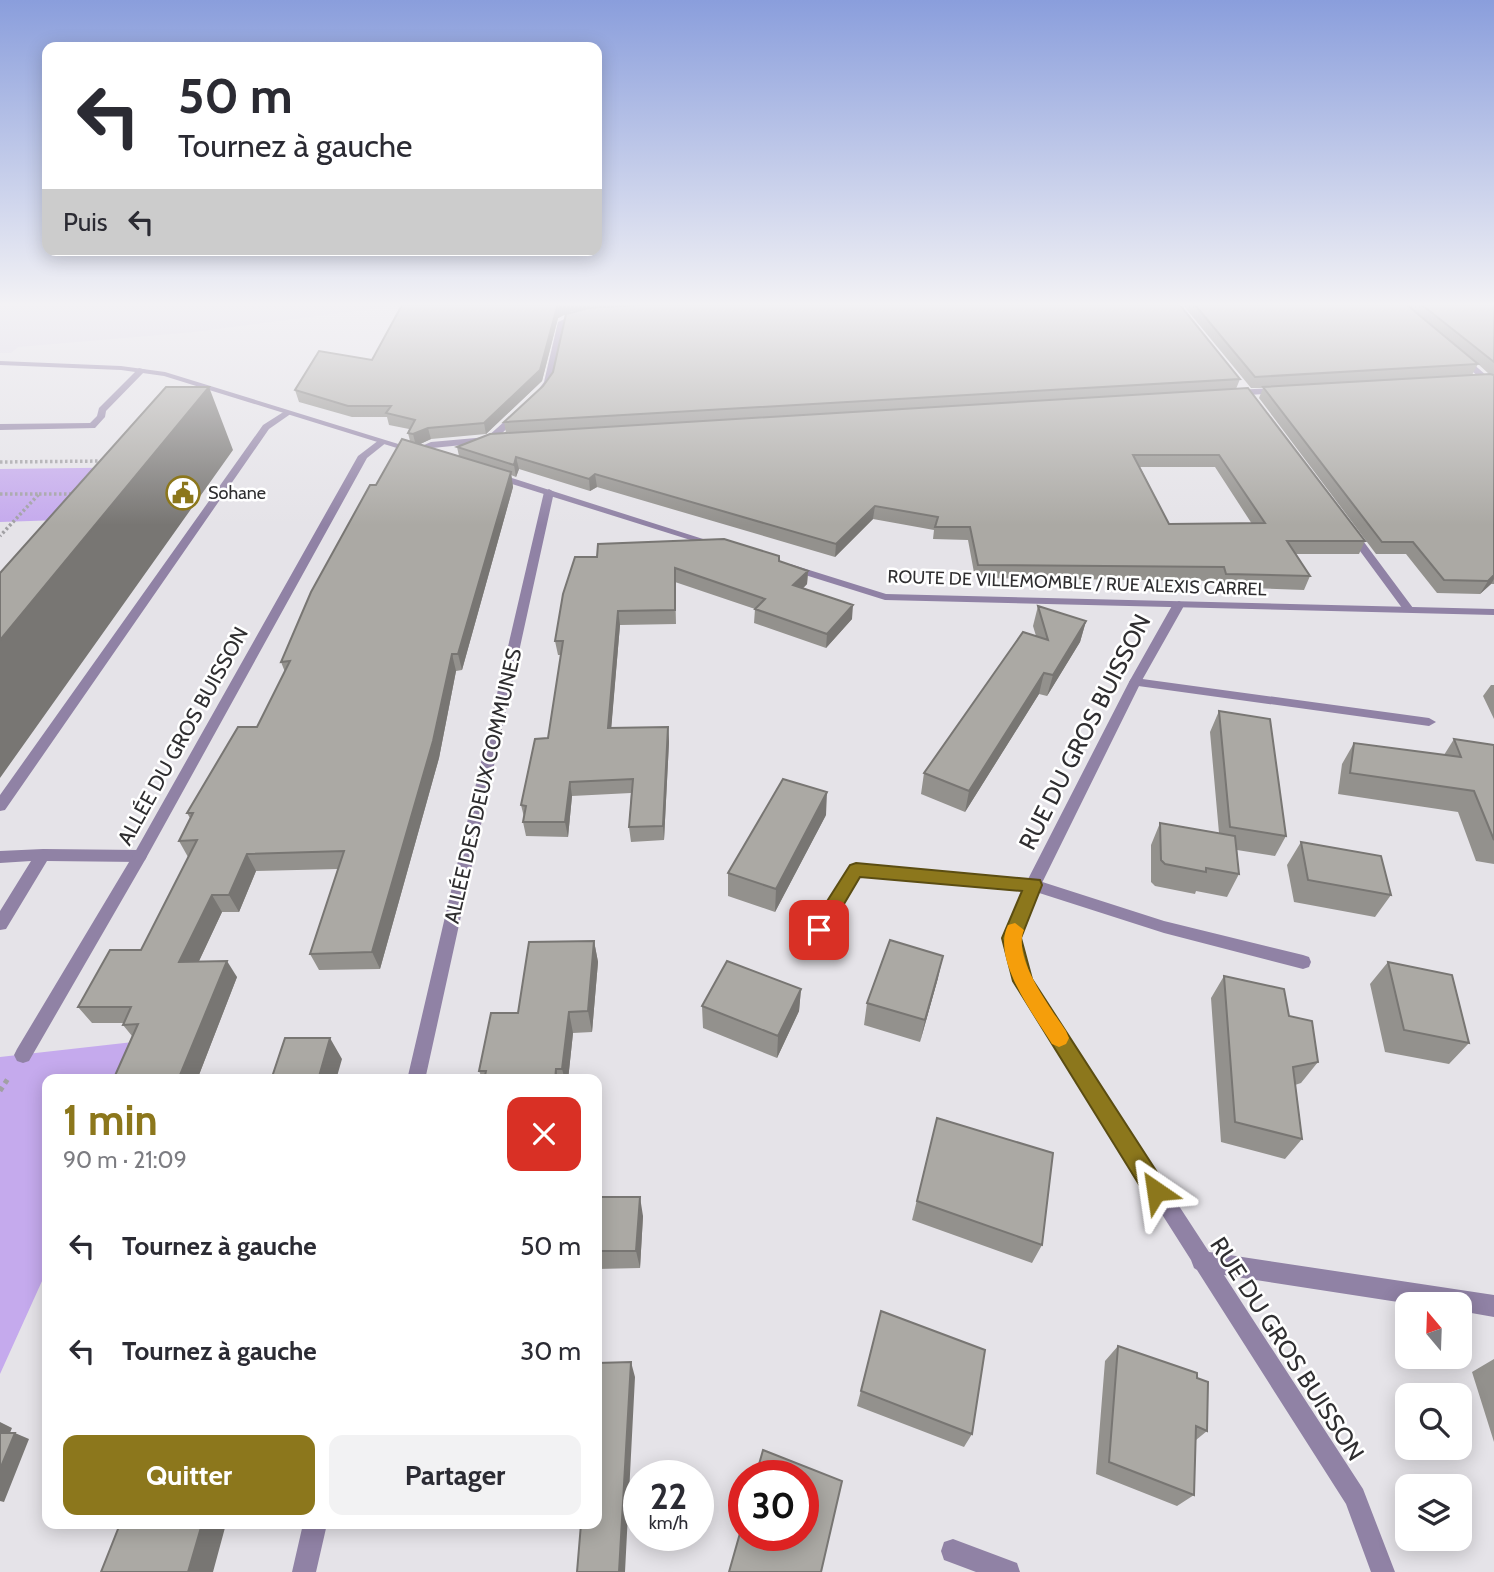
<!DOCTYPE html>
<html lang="fr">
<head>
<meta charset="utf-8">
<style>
  :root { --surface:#fff; --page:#f2f2f3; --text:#2b2b33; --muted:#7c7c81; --accent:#8c771c }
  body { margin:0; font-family:Cabin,sans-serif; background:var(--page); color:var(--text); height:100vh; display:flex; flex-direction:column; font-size:26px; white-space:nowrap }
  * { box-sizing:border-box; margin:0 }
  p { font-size:23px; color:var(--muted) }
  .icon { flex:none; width:38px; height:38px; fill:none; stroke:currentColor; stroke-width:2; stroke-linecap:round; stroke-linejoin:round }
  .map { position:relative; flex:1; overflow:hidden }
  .sheet { position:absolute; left:42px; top:1074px; width:560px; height:455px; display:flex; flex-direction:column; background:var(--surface); border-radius:14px; box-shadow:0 4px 18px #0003 }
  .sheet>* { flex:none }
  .guide { position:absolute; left:42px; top:42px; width:560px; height:214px; border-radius:14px; box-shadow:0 4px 18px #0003; background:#fff; color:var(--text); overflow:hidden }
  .needle { width:46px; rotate:341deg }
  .tools { position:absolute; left:1395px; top:1292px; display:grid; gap:14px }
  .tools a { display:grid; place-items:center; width:77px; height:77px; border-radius:14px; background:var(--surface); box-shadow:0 4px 18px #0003; font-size:35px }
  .speed { position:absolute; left:623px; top:1460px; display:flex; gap:14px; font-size:35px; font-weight:700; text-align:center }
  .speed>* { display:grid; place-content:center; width:91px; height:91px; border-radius:50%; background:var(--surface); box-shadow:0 4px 18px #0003; line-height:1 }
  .speed small { font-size:18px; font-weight:400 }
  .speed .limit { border:10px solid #d22; background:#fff; color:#111 }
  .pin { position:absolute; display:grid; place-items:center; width:60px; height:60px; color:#fff; margin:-30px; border-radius:14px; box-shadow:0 4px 10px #0006 }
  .me { position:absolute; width:77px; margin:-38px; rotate:328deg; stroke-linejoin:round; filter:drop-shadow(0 0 5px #0008) }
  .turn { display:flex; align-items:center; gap:24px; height:147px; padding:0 21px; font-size:32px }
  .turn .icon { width:91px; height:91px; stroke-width:2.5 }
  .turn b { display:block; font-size:49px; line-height:60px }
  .then { display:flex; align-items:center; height:66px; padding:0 21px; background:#0003; gap:14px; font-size:26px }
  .round { display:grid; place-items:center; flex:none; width:74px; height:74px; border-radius:14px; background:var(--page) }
  .summary { display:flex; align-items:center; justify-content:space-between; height:119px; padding:0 21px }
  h1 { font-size:42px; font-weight:800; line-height:52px; color:var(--accent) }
  .cta { display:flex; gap:14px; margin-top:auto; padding:14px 21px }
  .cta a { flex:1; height:80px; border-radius:14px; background:var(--accent); color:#fff; font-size:28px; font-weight:800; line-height:80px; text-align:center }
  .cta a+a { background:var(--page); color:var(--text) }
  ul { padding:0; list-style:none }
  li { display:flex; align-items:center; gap:21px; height:105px; padding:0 21px }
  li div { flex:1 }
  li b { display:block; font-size:26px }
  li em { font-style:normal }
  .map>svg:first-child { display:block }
</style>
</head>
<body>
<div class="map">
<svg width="1494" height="1572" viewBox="0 0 1494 1572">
  <rect width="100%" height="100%" fill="#e5e3e8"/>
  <path fill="#ded9e6" d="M0,305H401L195,332L18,347L11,353H0Z"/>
  <path fill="#c5aaed" d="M161,467L121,518L0,522V469Z
    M151,1040L133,1080H47V1270L0,1374V1057Z"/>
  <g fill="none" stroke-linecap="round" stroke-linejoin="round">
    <path stroke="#a1a0a4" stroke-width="3.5" stroke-dasharray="2.5 2.5" stroke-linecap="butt" d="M0,462L104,461
      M0,494H39L0,536
      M39,494H73"/>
    <path stroke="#a1a0a4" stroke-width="5" stroke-dasharray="4.5 4.5" stroke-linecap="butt" d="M0,1091L9,1077"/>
    <path fill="#9082a5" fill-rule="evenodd" d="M577,313L584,315L565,323L552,382L543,395H537L536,393L544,382L558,322Z
      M139,368L146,370L106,411L105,417L95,428L0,430V424L90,423L97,416L99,408Z
      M285,411L292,413L269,429L5,810L0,811V795L263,425Z
      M515,412L522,414L493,442L432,448L415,454L410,451L431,442L487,437Z
      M1135,678L1429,718L1436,722L1429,726L1131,685L1129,682L1131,679Z
      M43,849L140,850L145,852L147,856L145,860L140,862L47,861L6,929L0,930V911L31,861L0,863V851Z
      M856,864L1033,879L1164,921L1303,955L1309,957L1311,962L1309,967L1303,969L1164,933L1033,891L860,876L812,956L806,958L800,956L798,951L800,946L851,866Z
      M953,1539L1017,1563L1020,1572H976L944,1560L941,1551L944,1542Z"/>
    <path fill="#9082a5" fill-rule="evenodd" d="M1457,355H1463L1494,382V389L1457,359Z
      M1278,388L1282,391L1281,393L1232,396L1228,393L1232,390Z
      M379,440L387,442L367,458L145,860L29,1061L23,1063L17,1061L14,1055L17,1049L135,852L358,456Z
      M549,489L554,492L425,1080H407L544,492Z
      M1351,529L1355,530L1413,608V612H1405L1346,532Z
      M1179,601L1185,604L1141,682L1041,885L1020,938L1031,979L1209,1252L1494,1295V1317L1460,1311V1304H1411L1224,1275L1363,1489L1395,1572H1371L1346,1504L1197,1270L1194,1268L1191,1260L1017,986L1004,938L1025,885L1129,682L1173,604Z
      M303,1524H327L316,1572H292Z"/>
    <path fill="#9082a5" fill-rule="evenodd" d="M0,361L121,366L165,372L421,451L413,453L164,376L121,370L0,365Z
      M493,474H499L725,546L724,548H716L493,478Z
      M790,564L886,594L1494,609V615L885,600L786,569V565Z"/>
  </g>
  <path fill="#93918d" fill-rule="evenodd" d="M402,305H1180L1240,379L1236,389L1365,541L1359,554H1295L1310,576L1304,590L1221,587L1219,581L975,578L968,540L933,539L934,530L873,519L835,557L597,487L590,491L519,469L516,477L511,475L513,487L462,670L456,671L439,758L380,969L319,970L310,954L338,869L256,871L239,912H222L199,961L237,977L197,1080H113L132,1036L123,1025L124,1023H92L78,1007L141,950L188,857L179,841L190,818L187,813L257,727L285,672L281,662L376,485L410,441L408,433L409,429L389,425L387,417H352L299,402L295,390L372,360ZM582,310L553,372L543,386L504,422L506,433L457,447L459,456L420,444L431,439L486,434L542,381L558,318L572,311ZM1140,467H1215L1252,524H1169Z
    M1183,305H1494V584H1491L1480,594L1437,593L1406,554H1376L1259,398L1263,388H1251ZM1478,364L1489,374L1472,375Z
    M575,557L779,561L808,571L807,584L803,588L852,619L826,648L754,623L755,609L675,582L676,624L620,625L611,728L668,727L669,742L664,840L631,842L629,827L631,793L572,796L568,837L526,836L523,822L524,817L521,805L548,738L561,655H558L555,641Z
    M1038,606L1086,621L1080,642L1047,696L1039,694L965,812L921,794L924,773L1036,636L1033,626Z
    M1491,685H1494V719L1483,696Z
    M1219,711L1286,836L1275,856L1237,850L1239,874L1227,897L1196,891L1195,894L1155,886L1151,882V845L1160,823L1219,833L1210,732Z
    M1454,739L1494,745V864L1476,861L1458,812L1338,794L1342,764L1354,743L1444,755Z
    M826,815L775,912L728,896V873Z
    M1301,842L1391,895L1375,917L1294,902L1287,865Z
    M594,941L598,962L592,1032L573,1033L568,1080H483L479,1071L518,1013Z
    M1388,962L1469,1043L1449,1064L1385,1052L1370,984Z
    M1224,976L1289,1016L1318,1062L1301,1083L1295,1085L1302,1139L1285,1159L1221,1142L1211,998Z
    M938,978L920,1042L864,1025L867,1003Z
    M801,989L799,1011L777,1058L703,1028L702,1006Z
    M937,1118L1042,1245L1032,1263L912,1220Z
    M597,1197L643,1216L640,1268L597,1269Z
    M881,1311L972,1434L964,1447L857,1406Z
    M1118,1346L1197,1378L1207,1431L1196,1440L1194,1495L1177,1506L1096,1474L1105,1361Z
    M1494,1359V1442L1472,1372Z"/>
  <path fill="#787673" d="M562,305H589L590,309L572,311L558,318L542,381L486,434L484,423L557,307Z
    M209,387L233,450L0,778V640Z
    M428,428L431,439L416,446L413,434Z
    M516,457L519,469L516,477L514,465Z
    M511,472L513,487L462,670L458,654Z
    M595,474L597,487L590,491L589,479Z
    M875,506L873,519L835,557L836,544Z
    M808,571L807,584L792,599L793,585Z
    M1494,575V579L1491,584L1480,594L1488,581Z
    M853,605L852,619L826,648L827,634Z
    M618,611L620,625L610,743L608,728Z
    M1086,621L1080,642L1047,696L1053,675Z
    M452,654L456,671L439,758L380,969L372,952Z
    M1044,673L1039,694L965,812L969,791Z
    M668,727L669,742L664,840L663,826Z
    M570,782L572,796L568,837L565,822Z
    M827,792L826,815L775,912L776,889Z
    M247,854L256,871L239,912L229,895Z
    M212,895L222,912L191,978L179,962Z
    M594,941L598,962L592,1032L588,1011Z
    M943,956L938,978L920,1042L925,1020Z
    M227,961L237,977L197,1080H178Z
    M801,989L799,1011L777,1058L778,1036Z
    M569,1012L573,1033L568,1080H565L562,1069Z
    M330,1038L342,1059L336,1080H318Z
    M556,1069L558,1080H555Z
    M640,1197L643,1216L640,1268L636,1251Z
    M631,1362L635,1377L625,1572H619Z
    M0,1422L12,1428L7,1440L0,1437Z
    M15,1433L29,1439L4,1502L0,1501V1469Z
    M202,1524H226L213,1572H188Z"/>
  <path fill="#aba9a4" stroke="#787673" stroke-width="2" fill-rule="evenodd" d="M402,305H562L557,307L540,370L484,423L428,428L413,434L408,433L415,420L386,413L391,406H348L295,390L319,351L372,360Z
    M642,305H1180L1240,379L504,422L543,386L553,372L566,314L589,308Z
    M1195,305H1407L1478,364L1255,377Z
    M1422,305H1494V362Z
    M1490,374L1494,375V575L1488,581L1444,580L1413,542H1382L1263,387Z
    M166,387H209L0,640V573Z
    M1248,388L1365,541H1287L1310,576L1226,574L1224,567L978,565L970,527H935L938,517L875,506L836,544L595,474L589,479L516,457L514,465L457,447L490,434ZM1133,455H1219L1265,523L1169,524Z
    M402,439L511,472L458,654H452L433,741L372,952L310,954L344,851L247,854L229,895H212L179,962L227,961L178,1080H113L138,1024L123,1025L131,1007H78L110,950H141L197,840L179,841L193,813H187L238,727H257L290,661L281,662L311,592L370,485H376Z
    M724,539L779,556V561L808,571L793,585L853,605L827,634L755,609L765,599L675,568V610L618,611L608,728L668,727L663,826L629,827L633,779L570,782L565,822H523L526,806L521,805L535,739L548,738L563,641H555L563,594L575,557H597L598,544Z
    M1038,606L1086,621L1053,675L1044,673L969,791L924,773L1023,632L1048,640Z
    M1219,711L1270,719L1286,836L1230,827Z
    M1454,739L1494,745V840L1474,791L1350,773L1354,743L1461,757Z
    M783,779L827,792L776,889L728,873Z
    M1160,823L1235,836L1239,874L1206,868V872L1165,864L1161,860Z
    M1301,842L1381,856L1391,895L1308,880Z
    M890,940L943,956L925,1020L867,1003Z
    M594,941L588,1011L569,1012L562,1069H556L555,1080H484L486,1071H479L491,1013H518L529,942Z
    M727,961L801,989L778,1036L702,1006Z
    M1388,962L1452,975L1469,1043L1404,1030Z
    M1224,976L1284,989L1289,1016L1312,1021L1318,1062L1293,1067L1302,1139L1235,1122Z
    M285,1038H330L318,1080H271Z
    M937,1118L1053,1153L1042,1245L917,1201Z
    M597,1197H640L636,1251H597Z
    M881,1311L985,1350L972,1434L861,1391Z
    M1118,1346L1197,1373V1378L1208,1382L1207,1431L1196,1426L1194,1495L1109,1462Z
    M631,1362L619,1572H577L581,1524H597V1363Z
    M0,1433H15L0,1469Z
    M763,1450L842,1481L821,1572H729L744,1519V1535H803V1475H756Z
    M120,1524H202L188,1572H101Z"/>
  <linearGradient id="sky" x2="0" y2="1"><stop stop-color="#8a9edc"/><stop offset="0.58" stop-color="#f3f2f5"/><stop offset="1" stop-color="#f3f2f5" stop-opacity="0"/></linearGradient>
  <rect width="1494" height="525" fill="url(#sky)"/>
  <path fill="#8c771c" stroke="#5b4d12" stroke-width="2" d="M856,863L1040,880L1042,885L1021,938L1032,979L1164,1183L1168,1191L1164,1199L1156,1202L1148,1199L1013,981L1002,938L1022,891L860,877L825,936H812L810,930L812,925L850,865Z"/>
  <path fill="#f59e0b" d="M1015,923L1024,930C1012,958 1051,1008 1066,1031L1069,1038L1066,1044L1059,1047L1052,1044C1034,1015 991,959 1008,925Z"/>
  <defs>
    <symbol id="civic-ring" viewBox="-11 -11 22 22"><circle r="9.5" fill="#fff" stroke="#8c771c" stroke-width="1.5"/><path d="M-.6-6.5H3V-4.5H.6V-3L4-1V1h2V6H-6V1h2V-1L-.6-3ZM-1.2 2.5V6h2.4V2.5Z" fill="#8c771c"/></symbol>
  </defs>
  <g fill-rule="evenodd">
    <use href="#civic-ring" x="164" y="474" width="38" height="38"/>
  </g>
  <g text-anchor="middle" stroke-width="5" stroke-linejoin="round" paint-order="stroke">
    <g font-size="18" fill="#2f2e30" stroke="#fff" text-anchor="start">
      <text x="208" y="499">Sohane</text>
    </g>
    <g font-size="18" fill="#2f2e30" stroke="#fff">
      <text transform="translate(1077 583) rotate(2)" y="6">ROUTE DE VILLEMOMBLE / RUE ALEXIS CARREL</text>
    </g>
    <g font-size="21" fill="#2f2e30" stroke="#fff">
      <text transform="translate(183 736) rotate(-61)" y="7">ALLÉE DU GROS BUISSON</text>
      <text transform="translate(483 786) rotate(-77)" y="7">ALLÉE DES DEUX COMMUNES</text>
    </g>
    <g font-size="24" fill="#2f2e30" stroke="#fff">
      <text transform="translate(1085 732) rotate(-63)" y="8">RUE DU GROS BUISSON</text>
      <text transform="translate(1287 1349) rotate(57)" y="8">RUE DU GROS BUISSON</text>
    </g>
  </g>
</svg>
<div class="tools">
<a><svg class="needle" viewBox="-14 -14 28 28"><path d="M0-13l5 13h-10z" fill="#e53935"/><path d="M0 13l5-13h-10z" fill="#7c7c81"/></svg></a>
<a><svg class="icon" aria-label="search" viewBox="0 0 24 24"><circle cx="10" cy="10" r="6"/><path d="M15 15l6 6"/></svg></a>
<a><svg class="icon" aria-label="layers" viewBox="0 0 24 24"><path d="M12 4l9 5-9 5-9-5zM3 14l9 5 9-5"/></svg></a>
</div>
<div class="speed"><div>22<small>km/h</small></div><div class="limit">30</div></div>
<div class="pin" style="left:819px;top:930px;background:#d93025"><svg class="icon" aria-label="arrive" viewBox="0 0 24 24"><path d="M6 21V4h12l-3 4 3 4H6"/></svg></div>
<svg class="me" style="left:1156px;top:1191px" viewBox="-20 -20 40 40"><path d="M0-17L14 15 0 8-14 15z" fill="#8c771c" stroke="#fff" stroke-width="4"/></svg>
<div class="guide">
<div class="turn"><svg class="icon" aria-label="left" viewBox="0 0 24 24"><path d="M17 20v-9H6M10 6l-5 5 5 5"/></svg><div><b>50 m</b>Tournez à gauche</div></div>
<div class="then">Puis<svg class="icon" aria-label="left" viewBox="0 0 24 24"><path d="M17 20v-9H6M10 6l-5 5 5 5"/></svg></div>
</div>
<section class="sheet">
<div class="summary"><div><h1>1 min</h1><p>90 m · 21:09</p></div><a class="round" style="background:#d93025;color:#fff"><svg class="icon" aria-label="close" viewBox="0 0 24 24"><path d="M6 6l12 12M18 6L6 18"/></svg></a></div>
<ul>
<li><svg class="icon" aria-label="left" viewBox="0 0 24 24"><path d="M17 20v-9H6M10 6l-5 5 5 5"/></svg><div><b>Tournez à gauche</b></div><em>50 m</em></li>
<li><svg class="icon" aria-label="left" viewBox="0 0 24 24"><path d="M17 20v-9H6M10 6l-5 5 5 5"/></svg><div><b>Tournez à gauche</b></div><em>30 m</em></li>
</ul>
<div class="cta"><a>Quitter</a><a>Partager</a></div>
</section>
</div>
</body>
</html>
